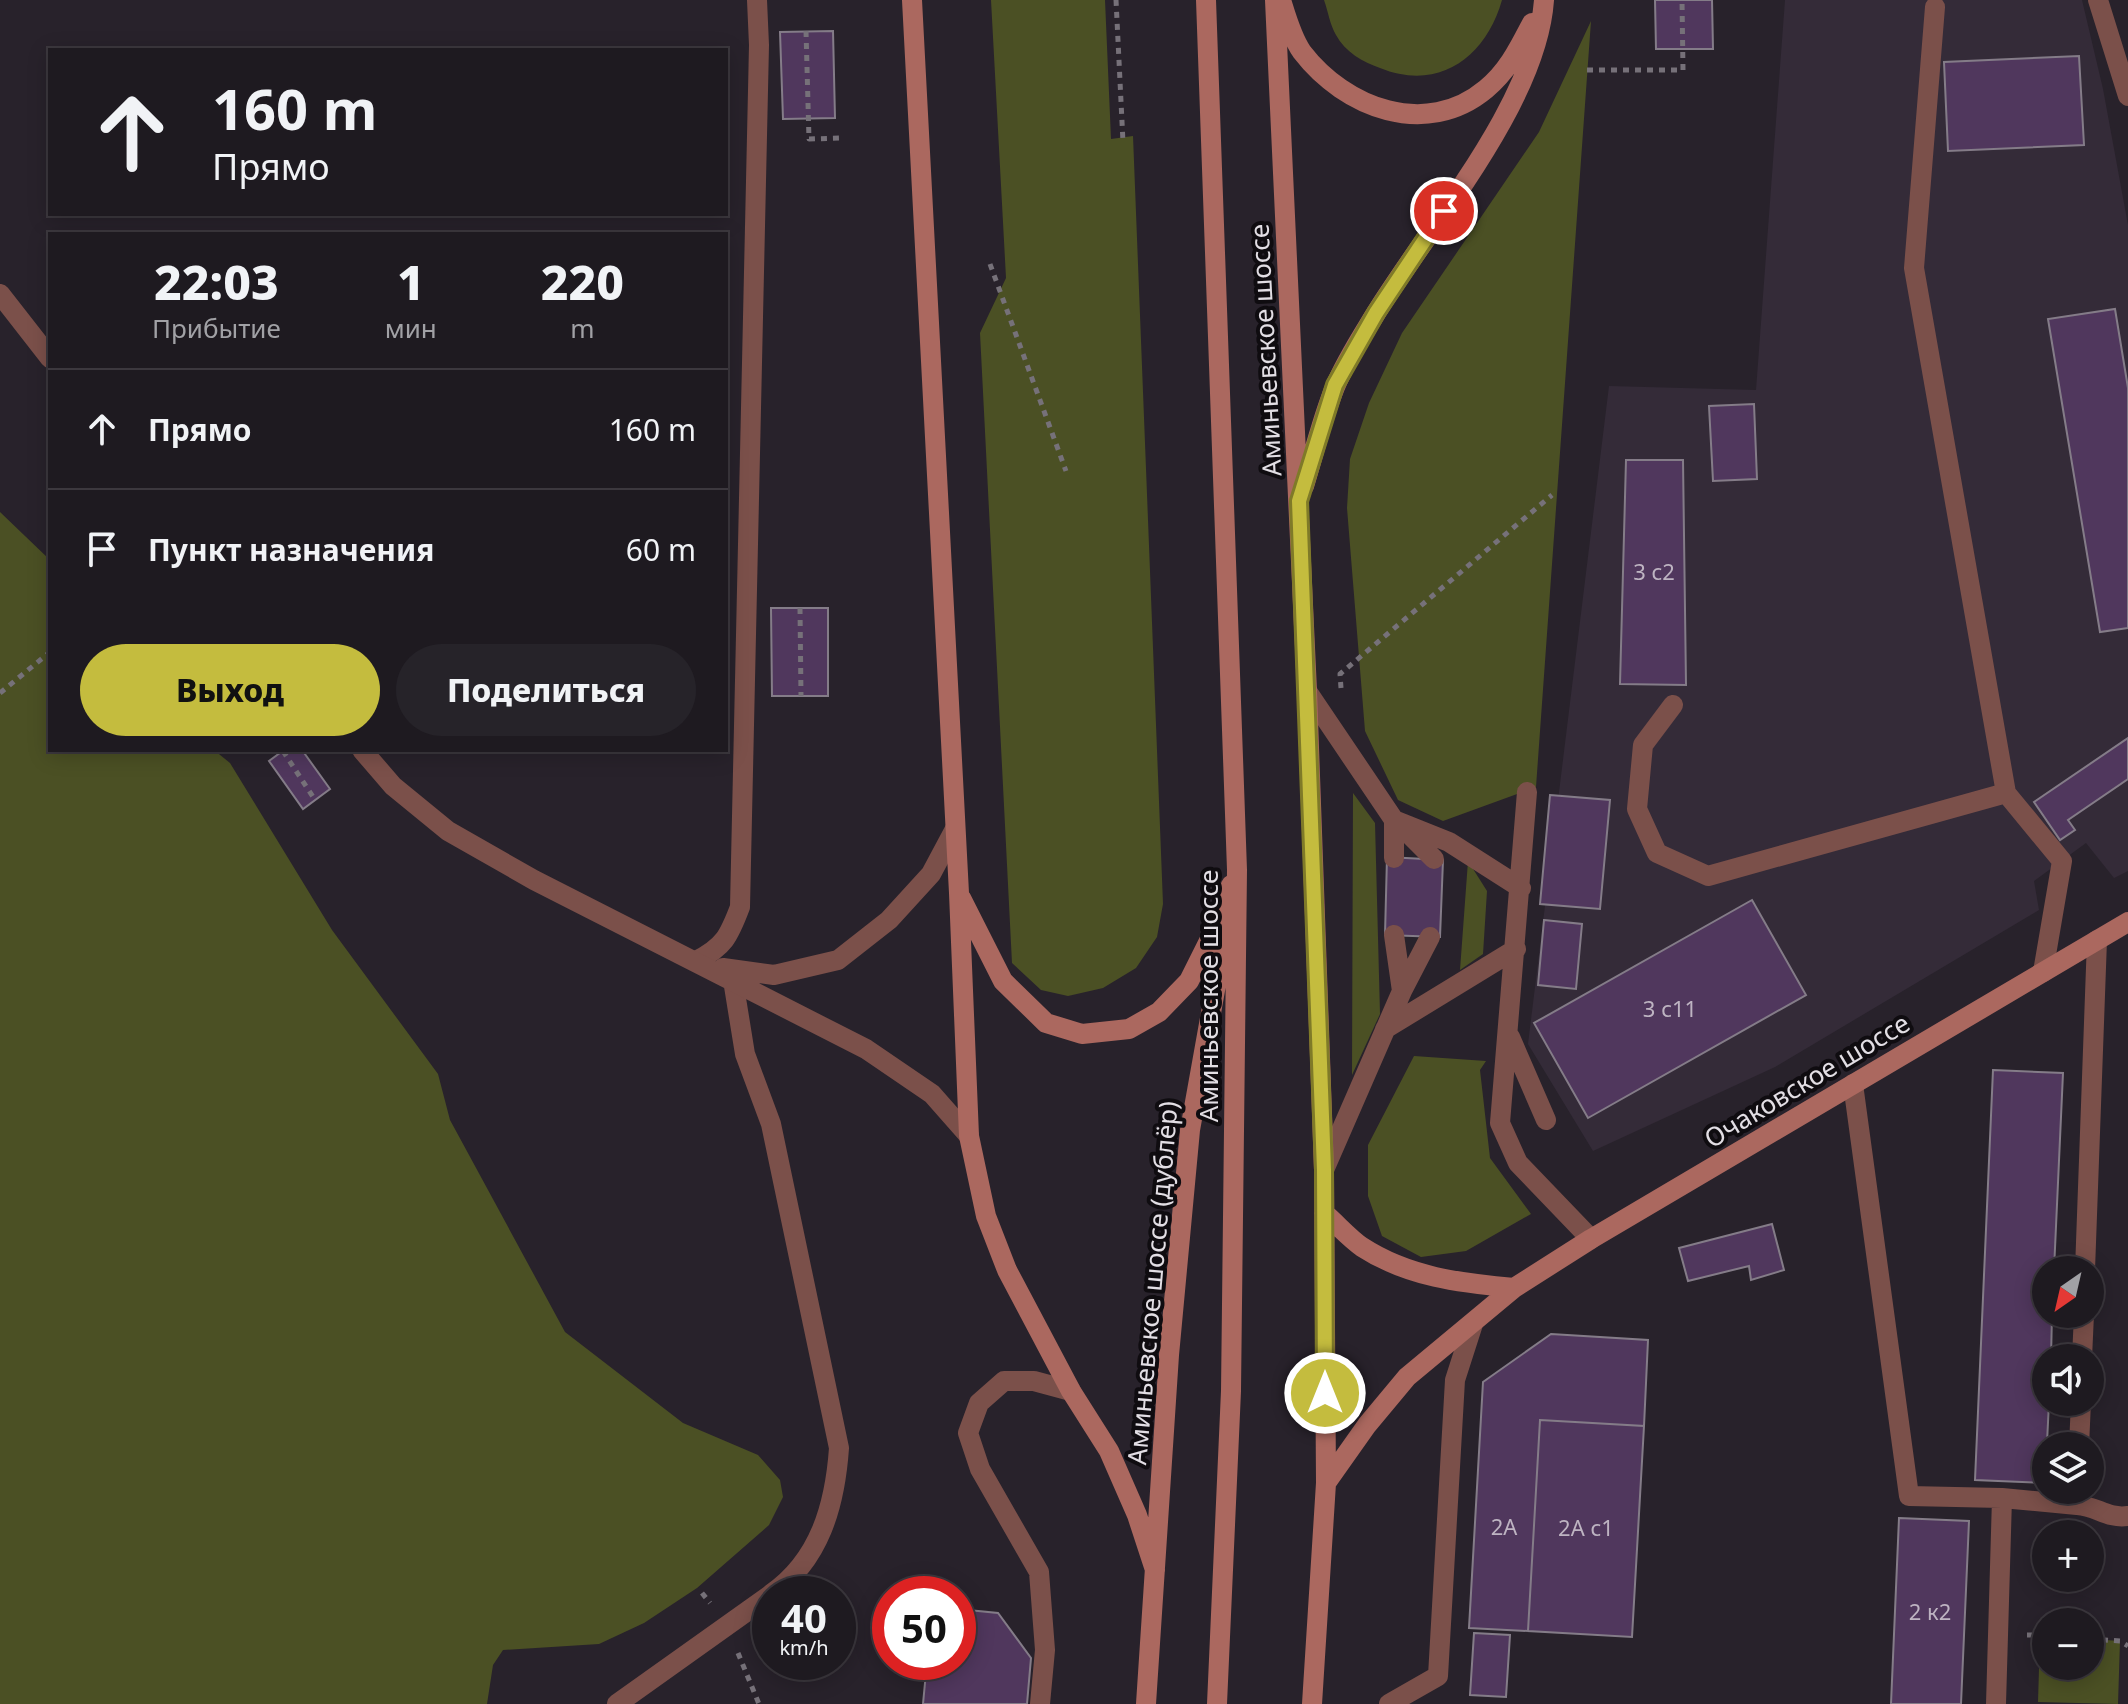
<!DOCTYPE html>
<html lang="ru">
<head>
<meta charset="utf-8">
<style>
  :root { --surface:#1e1a20; --page:#262329; --text:#f1f3f6; --muted:#a1a1a5; --line:#3c383e; --accent:#c4bc3e }
  body { margin:0; font-family:"Noto Sans",sans-serif; background:var(--page); color:var(--text); height:100vh; display:flex; flex-direction:column; font-size:30px; white-space:nowrap }
  * { box-sizing:border-box; margin:0 }
  p { font-size:26px; color:var(--muted) }
  .icon { flex:none; width:44px; height:44px; fill:none; stroke:currentColor; stroke-width:2; stroke-linecap:round; stroke-linejoin:round }
  .map { position:relative; flex:1; overflow:hidden }
  .panel { position:absolute; left:48px; top:232px; width:680px; height:520px; display:flex; flex-direction:column; background:var(--surface); border-radius:0px; box-shadow:0 4px 20px #0003,0 0 0 2px var(--line) }
  .panel>* { flex:none }
  .hud { position:absolute; left:48px; top:48px; width:680px; height:168px; border-radius:0px; box-shadow:0 4px 20px #0003,0 0 0 2px var(--line); background:#1e1a20; color:var(--text); overflow:hidden }
  .needle { width:52px; rotate:214deg }
  .buttons { position:absolute; left:2032px; top:1256px; display:grid; gap:16px }
  .buttons a { display:grid; place-items:center; width:72px; height:72px; border-radius:50%; background:var(--surface); box-shadow:0 4px 20px #0003,0 0 0 2px var(--line); font-size:40px }
  .speed { position:absolute; left:752px; top:1576px; display:flex; gap:16px; font-size:40px; font-weight:700; text-align:center }
  .speed>* { display:grid; place-content:center; width:104px; height:104px; border-radius:50%; background:var(--surface); box-shadow:0 4px 20px #0003,0 0 0 2px var(--line); line-height:1 }
  .speed small { font-size:20px; font-weight:400 }
  .speed .limit { border:12px solid #d22; background:#fff; color:#111 }
  .pin { position:absolute; display:grid; place-items:center; width:68px; height:68px; color:#fff; margin:-34px; border:4px solid #fff; border-radius:50%; box-shadow:0 2px 8px #0007 }
  .me { position:absolute; width:88px; margin:-44px; rotate:0deg; stroke-linejoin:round; filter:drop-shadow(0 0 6px #0008) }
  .turn { display:flex; align-items:center; gap:28px; height:168px; padding:0 32px; font-size:36px }
  .turn .icon { width:104px; height:104px; stroke-width:2.5 }
  .turn b { display:block; font-size:56px; line-height:68px }
  .eta { display:flex; justify-content:space-evenly; align-items:center; height:136px; text-align:center }
  .eta b { font-size:48px; font-weight:800; line-height:56px }
  .button { display:flex; gap:16px; margin-top:auto; padding:16px 32px }
  .button a { flex:1; height:92px; border-radius:48px; background:var(--accent); color:#111; font-size:32px; font-weight:800; line-height:92px; text-align:center }
  .button a+a { background:var(--page); color:var(--text) }
  ul { padding:0; list-style:none }
  li { display:flex; align-items:center; gap:24px; height:120px; padding:0 32px; border-top:2px solid var(--line) }
  li div { flex:1 }
  li b { display:block; font-size:30px }
  li em { font-style:normal }
  .map>svg:first-child { display:block }
</style>
</head>
<body>
<div class="map">
<svg width="2128" height="1704" viewBox="0 0 2128 1704">
  <rect width="100%" height="100%" fill="#28222b"/>
  <path fill="#342b38" d="M1785,0H2082L2103,89L2128,225V871L2114,878L2086,843L2034,881L2039,910L1775,1067L1593,1151L1528,1044L1609,386L1756,390Z"/>
  <path fill="#4b5024" d="M991,0H1105L1111,139L1133,136L1163,904L1157,937L1136,968L1103,988L1068,996L1041,990L1012,963L980,333L1006,278Z
    M1324,0H1502C1486,57 1439,92 1380,68C1363,62 1345,52 1336,35C1330,25 1328,11 1324,0Z
    M1591,21L1536,787L1443,821L1398,800L1365,731L1347,508L1350,459L1369,403L1402,333L1539,132Z
    M0,512L50,560V750H214L230,763L332,930L438,1074L450,1120L565,1332L683,1423L758,1455L780,1480L783,1497L769,1525L697,1588L644,1623L599,1644L503,1650L493,1665L487,1704H0Z
    M1353,793L1375,823L1380,1014L1352,1075Z
    M1468,861L1487,891L1483,954L1460,970Z
    M1414,1056L1486,1061L1480,1070L1490,1158L1531,1214L1466,1251L1421,1257L1382,1236L1368,1196V1145Z
    M2040,1635H2046V1666H2090V1639L2120,1641L2118,1704L2038,1702Z"/>
  <path fill="#50375d" stroke="#847c88" stroke-width="2" d="M1655,0H1712L1713,49H1656Z
    M833,31L835,118L783,119L780,32Z
    M2079,56L2084,145L1948,151L1944,62Z
    M2115,309L2128,388V628L2100,632L2048,319Z
    M1754,404L1757,479L1713,481L1709,406Z
    M1626,460H1683L1686,685L1620,684Z
    M771,608H828V696H772Z
    M2128,738V779L2068,820L2075,830L2060,840L2034,802Z
    M284,750H302L330,789L303,809L269,761Z
    M1550,795L1610,800L1600,909L1540,904Z
    M1387,857L1443,860L1440,937L1385,935Z
    M1752,900L1806,995L1588,1118L1534,1023Z
    M1544,920L1582,924L1576,989L1538,985Z
    M1993,1070L2063,1073L2054,1270H2046V1314H2052L2051,1358H2046V1402H2049L2045,1483L1975,1480Z
    M1772,1224L1784,1270L1751,1280L1749,1266L1688,1281L1679,1248Z
    M1551,1334L1648,1340L1644,1426L1540,1420L1528,1631L1469,1628L1483,1382Z
    M1540,1420L1644,1426L1632,1637L1528,1631Z
    M1899,1518L1969,1521L1961,1704H1891Z
    M958,1609L998,1613L1031,1658L1027,1704H923L927,1662H958Z
    M1474,1633L1510,1635L1506,1697L1470,1695Z"/>
  <g fill="none" stroke-linecap="round" stroke-linejoin="round">
    <path stroke="#767179" stroke-width="5" stroke-dasharray="6 6" stroke-linecap="butt" d="M1116,0L1123,142
      M806,31L809,139L843,138
      M1587,70H1683L1682,0
      M990,264L1066,471
      M800,608L801,696
      M1341,688L1340,674L1552,495
      M0,693L50,652
      M283,751L315,800
      M702,1593L710,1603
      M2027,1635H2046
      M2090,1639L2120,1641L2128,1646
      M738,1653L759,1704"/>
    <path stroke="#7b504a" stroke-width="20" d="M2098,0L2128,96
      M1935,7L1914,268L2006,793
      M1307,691L1394,820V858
      M1673,705L1643,745L1637,809L1657,853L1708,876L2006,793L2062,861L2043,972
      M1527,792L1500,1123L1518,1163L1591,1239
      M1394,820L1449,842L1521,888
      M1403,828L1434,859
      M696,961C724,947 729,936 740,907L759,45L757,0
      M733,980L745,1054L771,1124L839,1448C835,1505 820,1560 771,1594
      M1402,991L1430,937
      M1385,1029L1516,949
      M1510,1037L1546,1120
      M1853,1084L1909,1496L2002,1498L2077,1505L2078,1490
      M1324,1170L1402,991L1394,935
      M2085,1270L2097,940
      M2082,1358L2084,1314
      M2079,1446L2081,1402
      M2077,1505C2097,1506 2107,1519 2128,1516
      M617,1704L770,1595
      M1040,1704L1045,1650L1039,1572L980,1469L968,1433L979,1403L1004,1381H1034L1071,1391
      M1389,1704L1438,1676L1455,1380L1473,1324
      M1996,1704L2002,1498"/>
    <path stroke="#7b504a" stroke-width="20" d="M0,294L50,358
      M362,750L393,786L448,831L534,880L866,1049L932,1094L969,1136
      M723,968L774,975L838,960L889,920L931,874L955,829"/>
    <path stroke="#ab685f" stroke-width="20" d="M912,0L959,893L969,1136L986,1216L1007,1270L1071,1391L1109,1451L1137,1515L1155,1570
      M1206,0L1237,870L1231,1391L1217,1704
      M1275,0L1307,691L1324,1170L1326,1483L1312,1704
      M1281,0C1286,16 1292,38 1302,52C1345,108 1426,139 1486,89C1508,71 1519,48 1532,23
      M1304,486C1314,453 1322,419 1335,387C1345,362 1362,336 1376,313C1430,225 1537,103 1544,0
      M961,898L1003,981L1046,1023L1082,1034L1129,1029L1159,1012L1189,981L1216,927L1231,885
      M1324,1213C1337,1224 1349,1238 1362,1247C1408,1277 1460,1283 1514,1288
      M1326,1483L1367,1425L1407,1377L1514,1288L1591,1239L2128,922
      M1146,1704L1169,1355L1190,1130L1226,929"/>
  </g>
  <g fill="none" stroke-linecap="round" stroke-linejoin="round">
    <defs>
      <path id="route" d="M1325,1393L1324,1170L1299,501L1335,385L1376,313L1444,211"/>
    </defs>
    <use href="#route" stroke="#7f7a28" stroke-width="20"/>
    <use href="#route" stroke="#c4bc3e" stroke-width="14"/>
  </g>
  <g text-anchor="middle" stroke-width="8" stroke-linejoin="round" paint-order="stroke">
    <g font-size="22" fill="#beb4c2">
      <text x="1654" y="580">3 с2</text>
      <text x="1670" y="1017">3 с11</text>
      <text x="1504" y="1535">2А</text>
      <text x="1586" y="1536">2А с1</text>
      <text x="1930" y="1620">2 к2</text>
    </g>
    <g font-size="26" fill="#e2dee4" stroke="#0f0c10">
      <text transform="translate(1266 350) rotate(-93)" y="9">Аминьевское шоссе</text>
      <text transform="translate(1209 996) rotate(-90)" y="9">Аминьевское шоссе</text>
      <text transform="translate(1807 1081) rotate(-31)" y="9">Очаковское шоссе</text>
      <text transform="translate(1153 1283) rotate(-85)" y="9">Аминьевское шоссе (дублёр)</text>
    </g>
  </g>
</svg>
<div class="buttons">
<a><svg class="needle" viewBox="-14 -14 28 28"><path d="M0-13l5 13h-10z" fill="#e53935"/><path d="M0 13l5-13h-10z" fill="#a1a1a5"/></svg></a>
<a><svg class="icon" aria-label="sound" viewBox="0 0 24 24"><path d="M4 9h4l5-4v14l-5-4H4zM17 9q2 3 0 6"/></svg></a>
<a><svg class="icon" aria-label="layers" viewBox="0 0 24 24"><path d="M12 4l9 5-9 5-9-5zM3 14l9 5 9-5"/></svg></a>
<a>+</a>
<a>−</a>
</div>
<div class="speed"><div>40<small>km/h</small></div><div class="limit">50</div></div>
<div class="pin" style="left:1444px;top:211px;background:#d93025"><svg class="icon" aria-label="arrive" viewBox="0 0 24 24"><path d="M6 21V4h12l-3 4 3 4H6"/></svg></div>
<svg class="me" style="left:1325px;top:1393px" viewBox="-20 -20 40 40"><circle r="17" fill="#c4bc3e" stroke="#fff" stroke-width="3"/><path d="M0-11L8 9 0 5-8 9z" fill="#fff"/></svg>
<div class="hud">
<div class="turn"><svg class="icon" aria-label="ahead" viewBox="0 0 24 24"><path d="M12 20V5M6 11l6-6 6 6"/></svg><div><b>160 m</b>Прямо</div></div>
</div>
<section class="panel">
<div class="eta">
<div><b>22:03</b><p>Прибытие</p></div>
<div><b>1</b><p>мин</p></div>
<div><b>220</b><p>m</p></div>
</div>
<ul>
<li><svg class="icon" aria-label="ahead" viewBox="0 0 24 24"><path d="M12 20V5M6 11l6-6 6 6"/></svg><div><b>Прямо</b></div><em>160 m</em></li>
<li><svg class="icon" aria-label="arrive" viewBox="0 0 24 24"><path d="M6 21V4h12l-3 4 3 4H6"/></svg><div><b>Пункт назначения</b></div><em>60 m</em></li>
</ul>
<div class="button"><a>Выход</a><a>Поделиться</a></div>
</section>
</div>
</body>
</html>
